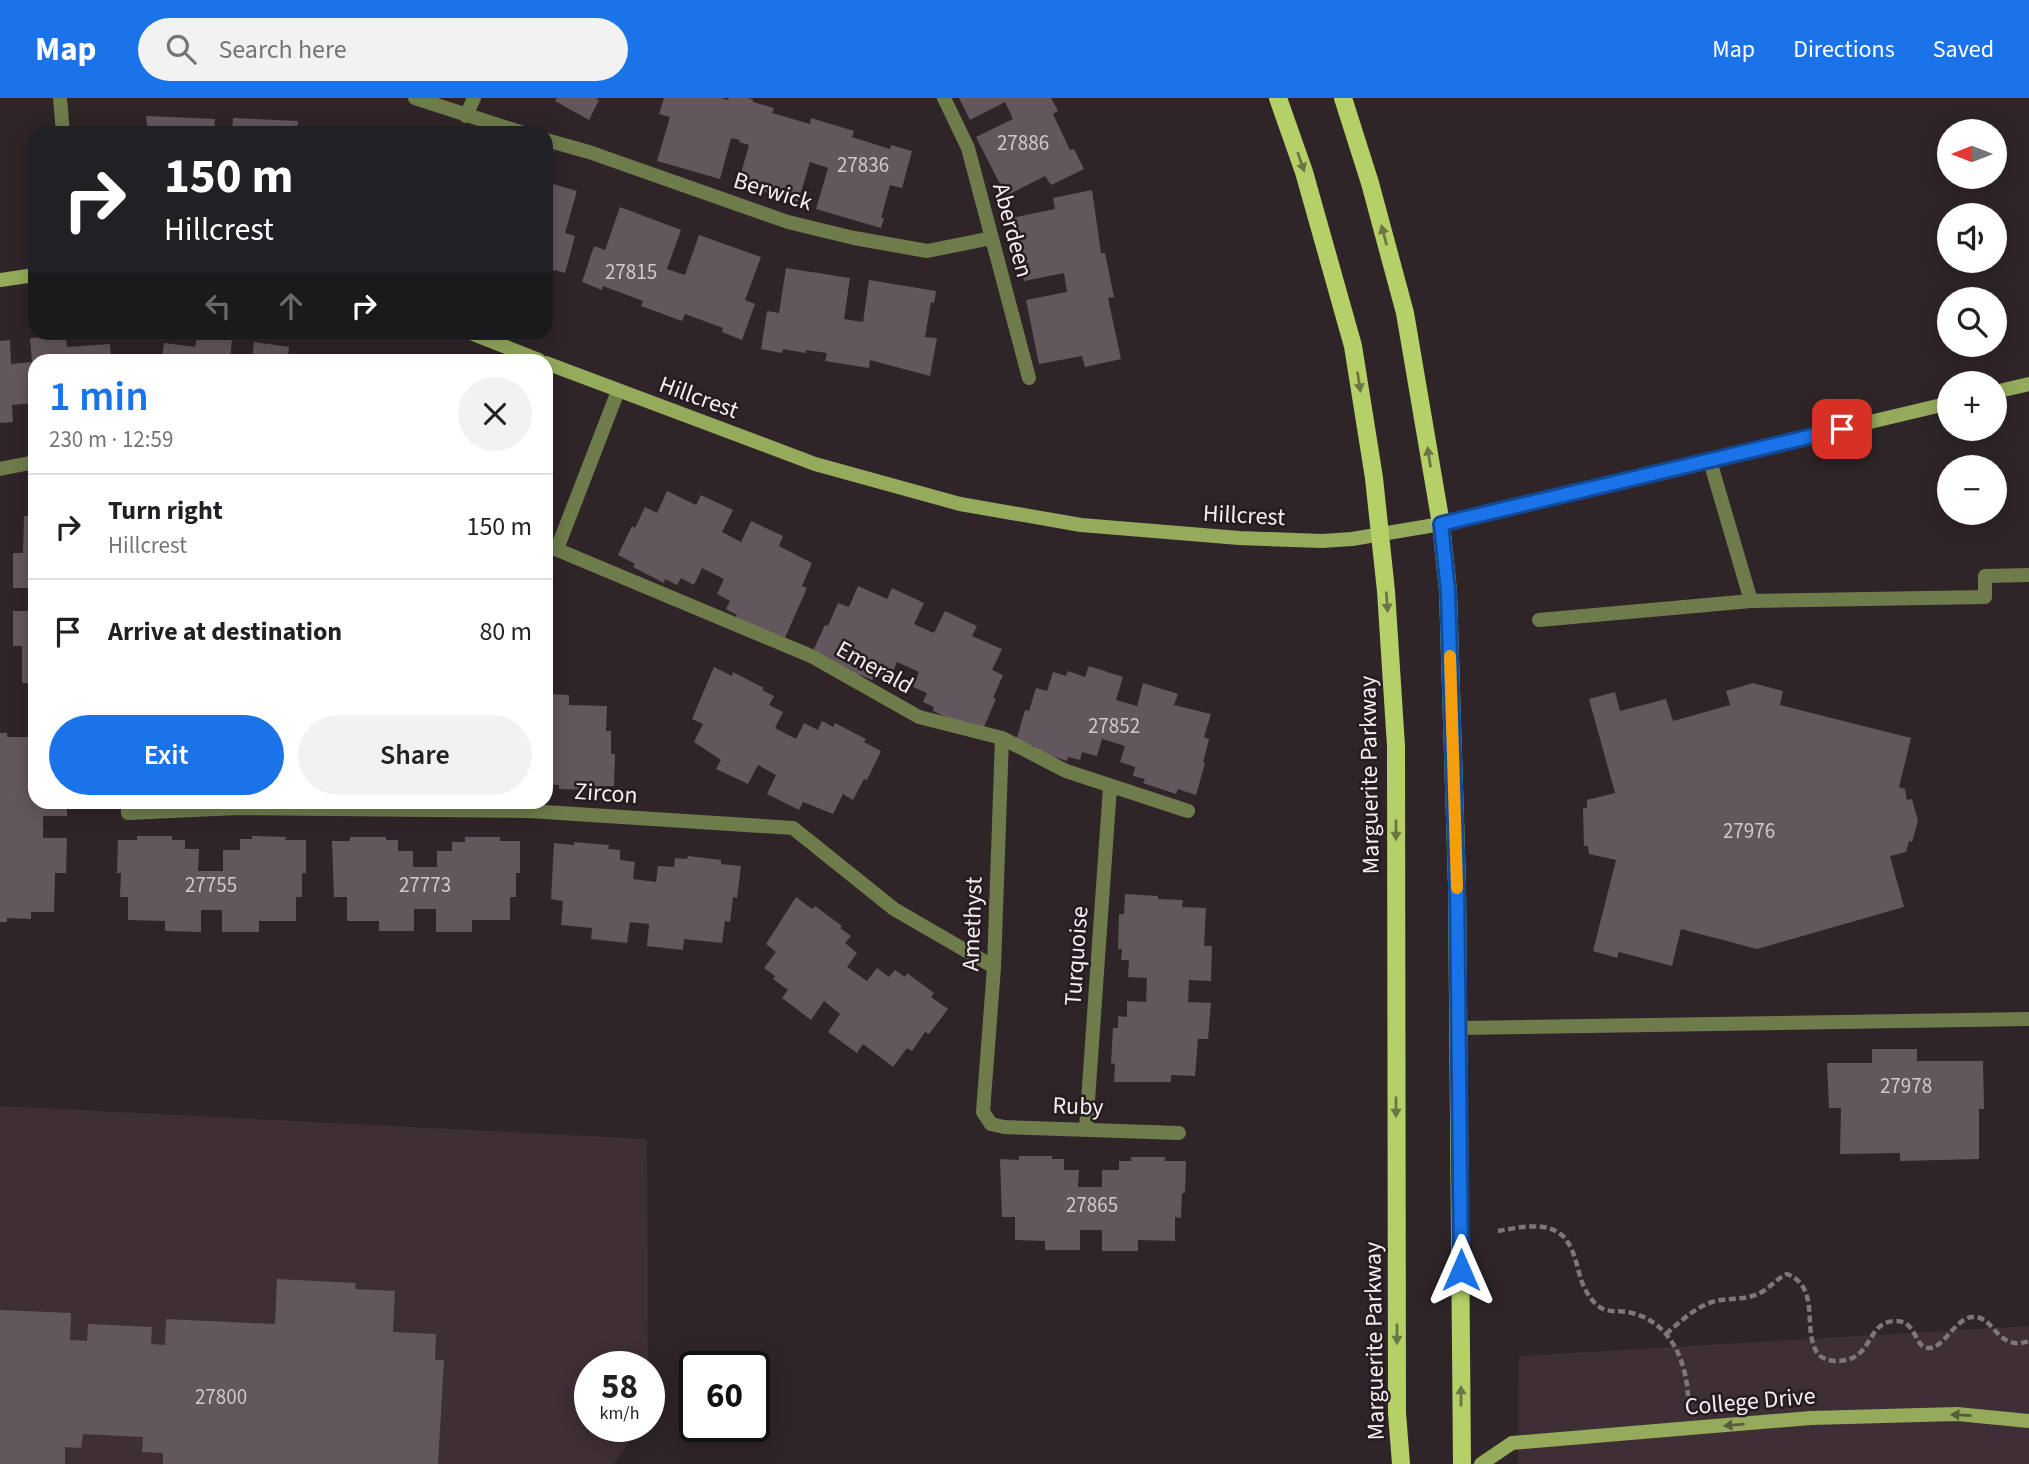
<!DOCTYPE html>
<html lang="en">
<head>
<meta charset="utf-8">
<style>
  :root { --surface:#fff; --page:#f2f2f2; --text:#202124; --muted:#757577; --line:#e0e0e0; --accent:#1a73e8 }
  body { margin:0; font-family:"Source Sans 3",sans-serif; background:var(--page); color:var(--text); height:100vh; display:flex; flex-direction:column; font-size:26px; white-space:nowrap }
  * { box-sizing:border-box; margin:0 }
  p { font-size:23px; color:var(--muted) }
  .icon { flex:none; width:38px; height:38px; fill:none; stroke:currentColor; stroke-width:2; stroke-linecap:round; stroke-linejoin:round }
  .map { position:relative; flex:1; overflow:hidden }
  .side { position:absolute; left:28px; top:256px; width:525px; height:455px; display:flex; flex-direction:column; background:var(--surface); border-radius:21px; box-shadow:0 4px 18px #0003 }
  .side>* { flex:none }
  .banner { position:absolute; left:28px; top:28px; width:525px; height:214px; border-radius:21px; box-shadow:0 4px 18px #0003; background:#202124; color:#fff; overflow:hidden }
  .needle { width:46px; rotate:270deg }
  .fabs { position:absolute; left:1937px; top:21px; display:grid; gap:14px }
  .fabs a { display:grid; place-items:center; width:70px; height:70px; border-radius:50%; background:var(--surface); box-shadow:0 4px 18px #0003; font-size:35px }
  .speed { position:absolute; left:574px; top:1253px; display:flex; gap:14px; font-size:35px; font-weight:700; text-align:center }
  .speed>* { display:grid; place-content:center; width:91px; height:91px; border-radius:50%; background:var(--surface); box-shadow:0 4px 18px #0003; line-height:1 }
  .speed small { font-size:18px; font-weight:400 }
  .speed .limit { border:4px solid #111; border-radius:10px; background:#fff; color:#111 }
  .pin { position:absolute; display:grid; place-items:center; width:60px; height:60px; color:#fff; margin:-30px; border-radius:14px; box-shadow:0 4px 10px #0006 }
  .me { position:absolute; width:77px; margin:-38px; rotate:0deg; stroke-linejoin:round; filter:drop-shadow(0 0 5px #0008) }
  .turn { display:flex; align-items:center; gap:24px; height:147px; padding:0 21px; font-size:32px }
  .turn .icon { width:91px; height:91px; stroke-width:2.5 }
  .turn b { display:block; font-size:49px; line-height:60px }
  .lanes { display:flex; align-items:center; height:66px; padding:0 21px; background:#0003; justify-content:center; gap:35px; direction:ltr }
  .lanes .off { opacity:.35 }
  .round { display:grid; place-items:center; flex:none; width:74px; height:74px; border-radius:37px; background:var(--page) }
  .summary { display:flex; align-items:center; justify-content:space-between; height:119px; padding:0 21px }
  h1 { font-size:42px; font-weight:600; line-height:52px; color:var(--accent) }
  .primary-button { display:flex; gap:14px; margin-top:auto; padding:14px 21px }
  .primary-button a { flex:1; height:80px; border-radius:42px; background:var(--accent); color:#fff; font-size:28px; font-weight:600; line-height:80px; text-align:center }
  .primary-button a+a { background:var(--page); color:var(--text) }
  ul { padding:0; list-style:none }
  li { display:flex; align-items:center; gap:21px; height:105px; padding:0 21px; border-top:2px solid var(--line) }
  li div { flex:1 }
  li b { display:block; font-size:26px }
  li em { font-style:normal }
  header { display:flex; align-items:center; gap:42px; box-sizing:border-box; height:98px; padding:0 35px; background:var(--accent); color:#fff }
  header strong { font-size:33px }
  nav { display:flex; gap:38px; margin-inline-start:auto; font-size:24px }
  .search { width:490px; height:63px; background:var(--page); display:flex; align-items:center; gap:18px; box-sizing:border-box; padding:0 24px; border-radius:38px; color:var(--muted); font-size:26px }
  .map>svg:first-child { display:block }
</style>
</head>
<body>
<header>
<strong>Map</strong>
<div class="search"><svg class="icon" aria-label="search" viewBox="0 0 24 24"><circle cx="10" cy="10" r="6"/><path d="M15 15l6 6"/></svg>Search here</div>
<nav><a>Map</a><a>Directions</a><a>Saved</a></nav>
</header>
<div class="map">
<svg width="2029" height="1366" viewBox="0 0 2029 1366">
  <rect width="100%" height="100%" fill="#2f2529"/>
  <path fill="#3e2e36" d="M0,1008L647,1041L648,1269H590V1328H642L613,1366H0Z
    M2029,1228V1366H1518L1519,1258Z"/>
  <path fill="#62575c" d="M557,0H595L599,2L589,22L555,3Z
    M664,0H721L728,2L729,0H748L753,2V4L774,10L772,15L810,26L811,20L854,33L852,39L890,51L891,47L912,53L902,90L890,87L881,120H884L881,130L816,111L828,70L810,64L798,104L738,86L749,47L739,44L740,42L731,40L720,81L657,63L670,19L659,16Z
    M959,0H1051L1058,13L1053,16L1070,52L1074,51L1084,71L1051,87L1045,78L1006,98L976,39L1013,21L1005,4L970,22Z
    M146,18L215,21L214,35H148Z
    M233,20L298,23L297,35H232Z
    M546,84L577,93L565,135L575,138L565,175L546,170Z
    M1092,92L1101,155H1105L1114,199L1108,200L1121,261L1085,269L1082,258L1039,266L1026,202L1067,194L1064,175L1024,183L1011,120L1055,111L1053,100Z
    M620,109L681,132L667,171L685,177L699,137L761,159L745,202L755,206L742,242L722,234L723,230L685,216L682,223L641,208L643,203L603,188L602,192L582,184L594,148L605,152Z
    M786,170L850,180L844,221L863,224L869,182L936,193L934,205L931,204L925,239L937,240L930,278L870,262L869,270L825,263L827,255L806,252V255L783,251L782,255L761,251L767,213L779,215Z
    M197,238L232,242L230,262H162L164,245L195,249Z
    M66,239L67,249L110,246L111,262H35V305L12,307L13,324L0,325V243L10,242L11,266L32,264L30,240Z
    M254,244L289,249L288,260L294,262H252Z
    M667,393L696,407L701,397L733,412L722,434L741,444L751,423L783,438L779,448L812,465L802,488L807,490L784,542L735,521L737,517L726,511L730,503L717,496L724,481L702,470L694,487L681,480L677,487L665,481L664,485L633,469L635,466L618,457L632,428L635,430L645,409L657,415Z
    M24,418H35V490H13V455H23Z
    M858,488L887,501L892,490L924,505L914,526L934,535L945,513L977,528L972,538L1002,551L992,572L1003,577L993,600L996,601L983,631L965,623L963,627L933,613L934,609L923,604L927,595L913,589L919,574L897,564L889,583L875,577L872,582L860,577L859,581L812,555L825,527L828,528L838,505L849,509Z
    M13,513H35V586L22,585V548H13Z
    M1089,568L1123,579L1116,602L1137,608L1143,585L1178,596L1174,607L1211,616L1204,639L1209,641L1203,665H1205L1196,697L1178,691L1176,696L1143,685L1145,681L1133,678L1135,669L1120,664L1125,648L1102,641L1097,658L1082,654L1080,662L1068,659L1067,663L1033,652L1035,648L1016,643L1025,612L1029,613L1036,590L1047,593L1053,574L1066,578L1068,573L1085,579Z
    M714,569L732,578L733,574L764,590L762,592L774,598L769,607L783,614L775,630L796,641L804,625L818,632L822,623L833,629L835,625L866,641L864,644L881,653L867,682L864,681L853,702L843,696L833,716L803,704L799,712L767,696L776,677L758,667L748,686L716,671L721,662L694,644L703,626L692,621Z
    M1753,585L1783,593L1780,607L1911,640L1899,689L1905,691L1907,702L1912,701L1918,723L1912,744L1909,743L1906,754L1890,758L1904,809L1757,851L1681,831L1672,868L1619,854L1617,860L1593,853L1616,762L1589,756L1588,748H1584L1583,710H1587V702L1615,695L1589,601L1615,594L1620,613L1666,601L1673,623L1730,607L1726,593Z
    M546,596L569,597V607L607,608L606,633H611V656H615L614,688H594V692L559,691V687L547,686Z
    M0,635H7V639H33V645H35V704H67V718H43V740H67L66,775H55L54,814H31V821L7,820V824H0Z
    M137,738H172V742H185V751H199L198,773H223V752H240V741H252V738L286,739L285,742H306V775H302V799H296V823H259V834H222V812H201V834L165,833V823L128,822V799H120L121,775H117L118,742H137Z
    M350,739H386V742H398V753H413V769H437V753H452V744H465V739H500V743H520V775H516V799H510V822H472V834H436V811H414V833H379V823H347V799H334L332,743H350Z
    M574,744L609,747L608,751L620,752V762L635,764L633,781L656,784L658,768L674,769L675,760L687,761L688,758L721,762V766L741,768L737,800L733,799L730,824L725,823L722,845L684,841L683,852L647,848L649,826L630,824L627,845L591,841L592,830L561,827L563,803L551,801L554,745L574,747Z
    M1125,796L1158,798V801L1183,802L1182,809L1206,810L1204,848H1212L1211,883L1189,882L1188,904L1211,905L1208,941H1198L1195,978L1171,977V984H1114L1115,966L1111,965L1113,930H1118V918L1127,919V903L1146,904L1147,880L1128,879L1129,862H1121L1122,851H1118L1119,816H1124Z
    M796,799L812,811L815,808L842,828L840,830L851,838L845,845L857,855L847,869L867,883L877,870L889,879L895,872L905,879L907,875L934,895L931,899L948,911L929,936L925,934L912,953L907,950L893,969L863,946L857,955L828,934L840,916L824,903L811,922L782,900L788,892L773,881L775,878L764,870L776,854L766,846Z
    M1872,951H1917V963H1983L1984,1011H1979V1061L1900,1063V1055L1840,1056L1841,1010H1829L1827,965H1872Z
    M1019,1058H1052V1061H1064V1072H1079L1078,1089H1102V1072H1119V1063H1131V1059H1165V1063H1186L1185,1095H1182L1181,1120L1175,1119V1143L1138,1142V1153H1102V1132H1080V1152H1045V1143L1015,1142V1119H1002L1000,1061L1019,1062Z
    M277,1181L356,1185L355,1191L395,1193L393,1234L436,1236L435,1262H444L438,1366H163V1355L142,1354L143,1339L83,1336L81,1350L65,1349V1366H0V1212L71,1215L70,1242L87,1243L88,1226L152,1229L151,1246L165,1247L166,1221L275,1226Z"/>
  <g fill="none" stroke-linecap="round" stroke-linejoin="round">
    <path stroke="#7e7679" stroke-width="4.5" stroke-dasharray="7 3.5" stroke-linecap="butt" d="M1498,1133C1523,1129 1556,1120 1570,1148C1577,1161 1578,1176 1584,1189C1588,1197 1593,1205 1601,1210C1610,1215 1622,1212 1632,1215C1671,1225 1686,1263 1688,1298
      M1666,1236C1680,1224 1694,1210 1712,1204C1727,1199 1745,1203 1760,1195C1770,1190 1776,1181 1787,1176C1822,1190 1801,1233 1818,1256C1822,1261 1831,1263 1837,1263C1874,1263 1865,1225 1894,1223C1918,1222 1913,1249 1928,1250C1944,1252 1956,1217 1975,1219C1995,1220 1998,1254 2029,1243"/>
    <path stroke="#6e7c4b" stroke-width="14" d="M1710,363L1751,503
      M1539,522L1751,503L1985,499V478L2029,477
      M1459,930L2029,921"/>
    <path stroke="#6e7c4b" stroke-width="14" d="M60,0L63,35
      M415,0L523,35
      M944,0L968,50L1029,280
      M466,18L474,0
      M546,42L589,54L788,124L854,140L927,153L992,140
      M0,371L35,364
      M546,447L811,558L919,619L1002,640L1066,673L1188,713
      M557,451L618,293
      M1002,640L994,869L983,1014L991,1026L1004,1029L1179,1035
      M128,704V715L238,710L529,713L793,730L894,811L994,869
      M1086,1031L1110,689"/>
    <path stroke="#95ab5b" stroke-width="14" d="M0,182L35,177
      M468,234L539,262
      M546,265L815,366L960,406L1081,427L1239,440L1322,443L1352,441L1441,426L1950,305
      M1995,294L2029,286
      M1481,1366L1512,1345L1811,1320L1957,1316L2029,1323"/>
    <path stroke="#b4d067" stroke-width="18" d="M1278,0L1304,74L1353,248L1374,380L1386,493L1396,648L1397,1315L1401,1366
      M1343,0L1370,85L1405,215L1441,426L1448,493L1457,786L1462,1366"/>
  </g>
  <defs><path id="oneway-solid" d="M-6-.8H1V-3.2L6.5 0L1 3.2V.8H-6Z" transform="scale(1.75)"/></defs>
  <g fill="#6c7644">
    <use href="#oneway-solid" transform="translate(1301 64) rotate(71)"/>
    <use href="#oneway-solid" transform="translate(1384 137) rotate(-105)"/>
    <use href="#oneway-solid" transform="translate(1359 284) rotate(81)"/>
    <use href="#oneway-solid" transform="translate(1429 359) rotate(-99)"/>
    <use href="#oneway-solid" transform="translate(1387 504) rotate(86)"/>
    <use href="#oneway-solid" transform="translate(1396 732) rotate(90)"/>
    <use href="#oneway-solid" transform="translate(1396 1009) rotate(90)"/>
    <use href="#oneway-solid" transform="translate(1397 1236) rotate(90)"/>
    <use href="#oneway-solid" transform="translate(1461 1298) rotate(-90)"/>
  </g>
  <g fill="#575c3b">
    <use href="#oneway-solid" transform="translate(1961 1317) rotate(-177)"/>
    <use href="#oneway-solid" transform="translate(1734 1327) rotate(175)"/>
  </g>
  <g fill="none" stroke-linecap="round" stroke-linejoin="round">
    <defs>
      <path id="route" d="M1461,1172L1457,786L1448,493L1441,426L1842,331"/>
    </defs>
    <use href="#route" stroke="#114b97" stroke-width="18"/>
    <use href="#route" stroke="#1a73e8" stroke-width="12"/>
    <path stroke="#f59e0b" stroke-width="12" d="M1450,558L1457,790"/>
  </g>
  <g text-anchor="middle" stroke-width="5" stroke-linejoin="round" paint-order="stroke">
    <g font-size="21" fill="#d1c9cc">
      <text x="1023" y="52">27886</text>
      <text x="863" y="74">27836</text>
      <text x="631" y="181">27815</text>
      <text x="1114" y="635">27852</text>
      <text x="1749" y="740">27976</text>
      <text x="211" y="794">27755</text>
      <text x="425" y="794">27773</text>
      <text x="1906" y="995">27978</text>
      <text x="1092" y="1114">27865</text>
      <text x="221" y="1306">27800</text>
    </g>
    <g font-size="24" fill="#f6eff2" stroke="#251b20">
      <text transform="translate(773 93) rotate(17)" y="8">Berwick</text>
      <text transform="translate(1013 132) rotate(75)" y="8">Aberdeen</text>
      <text transform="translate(699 299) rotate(20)" y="8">Hillcrest</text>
      <text transform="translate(1244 417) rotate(3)" y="8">Hillcrest</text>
      <text transform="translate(875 569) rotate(29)" y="8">Emerald</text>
      <text transform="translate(1369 677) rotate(-91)" y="8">Marguerite Parkway</text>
      <text transform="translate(606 695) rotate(4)" y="8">Zircon</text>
      <text transform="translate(972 826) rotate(-88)" y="8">Amethyst</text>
      <text transform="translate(1076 858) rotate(-86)" y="8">Turquoise</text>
      <text transform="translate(1078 1008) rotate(2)" y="8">Ruby</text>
      <text transform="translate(1374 1243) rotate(-91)" y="8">Marguerite Parkway</text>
      <text transform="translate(1750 1303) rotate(-5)" y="8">College Drive</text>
    </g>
  </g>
</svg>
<div class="fabs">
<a><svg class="needle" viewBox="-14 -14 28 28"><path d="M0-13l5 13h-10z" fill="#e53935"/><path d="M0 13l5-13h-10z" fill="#757577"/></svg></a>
<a><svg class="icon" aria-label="sound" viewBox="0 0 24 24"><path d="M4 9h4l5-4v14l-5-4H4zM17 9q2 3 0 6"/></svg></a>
<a><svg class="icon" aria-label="search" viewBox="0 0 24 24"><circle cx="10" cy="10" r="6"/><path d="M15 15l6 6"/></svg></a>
<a>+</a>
<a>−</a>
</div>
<div class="speed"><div>58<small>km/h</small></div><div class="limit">60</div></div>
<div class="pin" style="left:1842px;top:331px;background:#d93025"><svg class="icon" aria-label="arrive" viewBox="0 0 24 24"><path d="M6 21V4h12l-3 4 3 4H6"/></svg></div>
<svg class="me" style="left:1461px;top:1172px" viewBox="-20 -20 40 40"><path d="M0-17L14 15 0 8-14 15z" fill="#1a73e8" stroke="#fff" stroke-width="4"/></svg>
<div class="banner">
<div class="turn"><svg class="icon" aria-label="right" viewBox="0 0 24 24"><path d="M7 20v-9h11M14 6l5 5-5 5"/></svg><div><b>150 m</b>Hillcrest</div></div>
<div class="lanes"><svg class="icon off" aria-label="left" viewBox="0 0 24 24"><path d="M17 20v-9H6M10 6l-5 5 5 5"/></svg><svg class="icon off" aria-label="ahead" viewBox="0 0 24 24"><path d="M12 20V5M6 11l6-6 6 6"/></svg><svg class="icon" aria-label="right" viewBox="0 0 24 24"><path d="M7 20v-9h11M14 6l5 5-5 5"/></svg></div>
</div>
<section class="side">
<div class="summary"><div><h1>1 min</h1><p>230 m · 12:59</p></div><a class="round"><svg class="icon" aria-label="close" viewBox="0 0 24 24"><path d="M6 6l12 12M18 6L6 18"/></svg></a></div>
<ul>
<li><svg class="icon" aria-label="right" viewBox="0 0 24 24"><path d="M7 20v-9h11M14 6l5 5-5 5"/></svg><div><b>Turn right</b><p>Hillcrest</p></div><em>150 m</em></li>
<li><svg class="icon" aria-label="arrive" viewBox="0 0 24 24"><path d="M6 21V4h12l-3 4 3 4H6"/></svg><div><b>Arrive at destination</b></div><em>80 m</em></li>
</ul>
<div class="primary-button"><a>Exit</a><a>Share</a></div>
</section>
</div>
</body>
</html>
